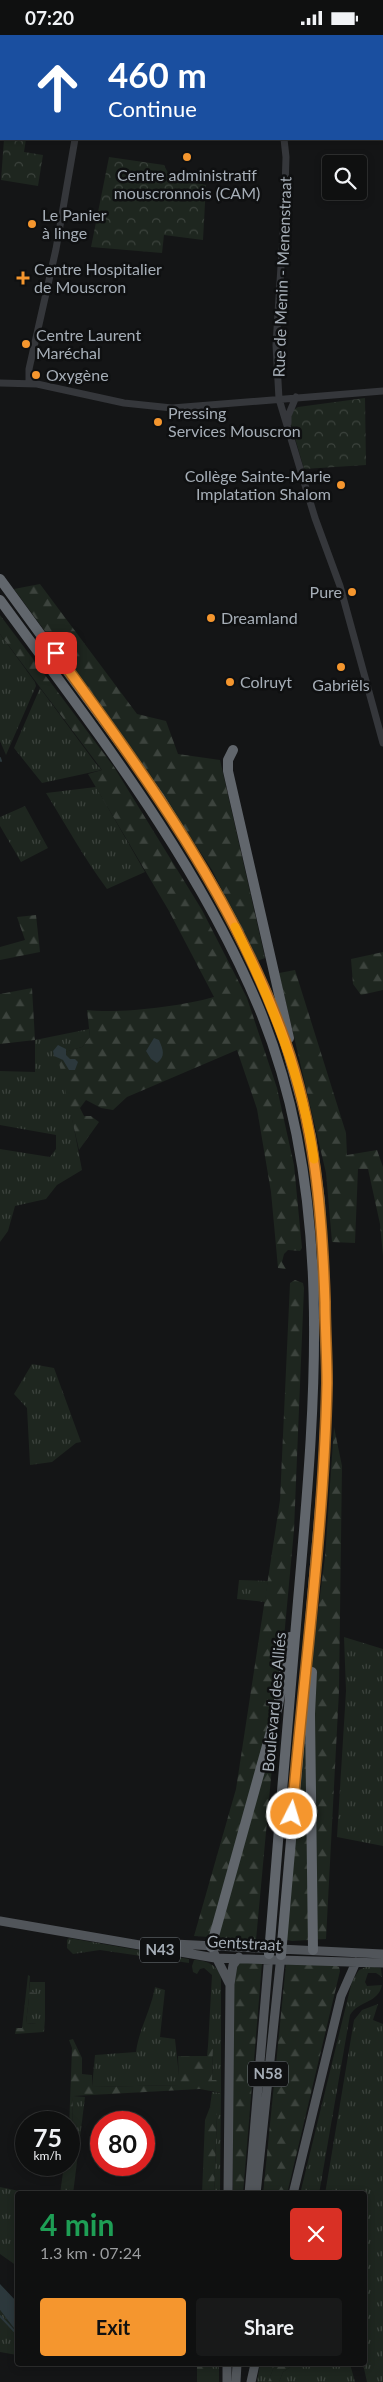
<!DOCTYPE html>
<html lang="en">
<head>
<meta charset="utf-8">
<style>
  :root { --surface:#0f1010; --page:#181919; --text:#f1f3f6; --muted:#9b9d9f; --line:#2f3030; --accent:#f5962e }
  body { margin:0; font-family:Lato,sans-serif; background:var(--page); color:var(--text); height:100vh; display:flex; flex-direction:column; font-size:19px; white-space:nowrap }
  * { box-sizing:border-box; margin:0 }
  p { font-size:16px; color:var(--muted) }
  .icon { flex:none; width:28px; height:28px; fill:none; stroke:currentColor; stroke-width:2; stroke-linecap:round; stroke-linejoin:round }
  .map { position:relative; flex:1; overflow:hidden }
  .sheet { position:absolute; left:15px; top:2156px; width:352px; height:175px; display:flex; flex-direction:column; background:var(--surface); border-radius:5px; box-shadow:0 2px 8px #0003,0 0 0 1px var(--line) }
  .sheet>* { flex:none }
  .guide { position:absolute; left:0px; top:0px; width:384px; height:105px; box-shadow:0 2px 8px #0003,0 0 0 1px var(--line); background:#1a4fa0; color:#fff; overflow:hidden }
  .buttons { position:absolute; left:322px; top:120px; display:grid; gap:10px }
  .buttons a { display:grid; place-items:center; width:45px; height:45px; border-radius:5px; background:var(--surface); box-shadow:0 2px 8px #0003,0 0 0 1px var(--line); font-size:25px }
  .speed { position:absolute; left:15px; top:2076px; display:flex; gap:10px; font-size:25px; font-weight:700; text-align:center }
  .speed>* { display:grid; place-content:center; width:65px; height:65px; border-radius:50%; background:var(--surface); box-shadow:0 2px 8px #0003,0 0 0 1px var(--line); line-height:1 }
  .speed small { font-size:12px; font-weight:400 }
  .speed .limit { border:8px solid #d22; background:#fff; color:#111 }
  .pin { position:absolute; display:grid; place-items:center; width:42px; height:42px; color:#fff; margin:-21px; border-radius:10px; box-shadow:0 2px 8px #0006 }
  .me { position:absolute; width:55px; margin:-28px; rotate:5deg; stroke-linejoin:round; filter:drop-shadow(0 0 4px #0008) }
  .turn { display:flex; align-items:center; gap:18px; height:105px; padding:0 25px; font-size:22px }
  .turn .icon { width:65px; height:65px; stroke-width:2.5 }
  .turn b { display:block; font-size:35px; line-height:42px }
  .round { display:grid; place-items:center; flex:none; width:52px; height:52px; border-radius:5px; background:var(--page) }
  .headline { display:flex; align-items:center; justify-content:space-between; height:85px; padding:0 25px }
  h1 { font-size:30px; font-weight:700; line-height:38px; color:#1e9e55 }
  .action { display:flex; gap:10px; margin-top:auto; padding:10px 25px }
  .action a { flex:1; height:58px; border-radius:5px; background:var(--accent); color:#111; font-size:20px; font-weight:700; line-height:58px; text-align:center }
  .action a+a { background:var(--page); color:var(--text) }
  .status { display:flex; justify-content:space-between; align-items:center; height:35px; padding:0 25px; background:var(--surface); direction:ltr }
  .status svg { height:14px; fill:currentColor }
  .map>svg:first-child { display:block }
</style>
</head>
<body>
<div class="status"><b>07:20</b><svg viewBox="0 0 49 12"><path d="M0 12V9h3v3zM5 12V6h3v6zM10 12V3h3v9zM15 12V0h3v12zM26 1h20v11H26zM47 4h2v5h-2z"/></svg></div>
<div class="map">
<svg width="383" height="2347" viewBox="0 0 383 2347">
  <defs>
    <pattern id="grass-tufts" width="24" height="20" patternUnits="userSpaceOnUse" patternTransform="scale(1.25)"><rect width="24" height="20" fill="#1e261f"/><path d="M3 7l-1-3M5 7V3M7 7l1-3M15 17l-1-3M17 17v-4M19 17l1-3" fill="none" stroke="#3c433d"/></pattern>
    <pattern id="forest-firs" width="22" height="20" patternUnits="userSpaceOnUse" patternTransform="scale(1.25)"><rect width="22" height="20" fill="#1e261f"/><path d="M5 1l3.5 6h-7zM16 11l3.5 6h-7z" fill="#3c433d"/></pattern>
    <pattern id="park-crowns" width="20" height="18" patternUnits="userSpaceOnUse" patternTransform="scale(1.25)"><rect width="20" height="18" fill="#1e261f"/><path d="M2 6a3 3 0 1 1 6 0M12 15a3 3 0 1 1 6 0" fill="none" stroke="#3c433d"/></pattern>
  </defs>
  <rect width="100%" height="100%" fill="#141516"/>
  <path fill="url(#grass-tufts)" d="M0,599L35,647L36,651L6,720L0,706Z
    M40,653L97,730L102,735L42,748L14,713Z
    M96,752L145,837L107,854C84,823 66,790 46,758Z
    M25,771L48,813L21,827L0,791V782Z
    M89,994L90,1002L82,1012L58,1019L68,1062L82,1135L57,1150L46,1164L15,1171L8,1196L0,1207V1114L50,1122L56,1114V1100L0,1090V1036L35,1037V1005Z
    M32,1329L54,1333L81,1407L76,1408L52,1427L30,1430L27,1373L14,1359Z
    M239,1545L268,1546L265,1567L237,1564Z
    M344,1602L383,1614V1811L337,1802L346,1656Z
    M69,1903L189,1924V1928L100,1915L73,1919L67,1913V1905Z
    M194,1925C206,1925 218,1930 221,1943V2045H212L213,2011H208L212,1940L204,1933L200,1934L197,1939L193,1937L192,1931Z
    M368,1931L381,1933L382,1942L376,1938H368L365,1947L367,1951L382,1950C378,1969 359,1965 350,1980L319,2159H300L352,1946L359,1935Z
    M30,1947H45V1984L37,1985V1989L26,1988L29,1963L37,1958L29,1957Z
    M155,1952L165,1955L160,2002L175,2004L180,2050L92,2052L95,2020L136,2017C139,1994 151,1975 155,1952Z
    M378,1969L373,1985L383,1989V2347H367L363,2329L365,2159H325L354,1985L362,1975Z
    M212,2057L221,2058L220,2159H214L217,2081L210,2072Z
    M73,2061L85,2062L73,2159H60L64,2130H69V2093H72Z
    M0,2152L34,2159H18L17,2231L0,2219Z
    M0,2275L17,2297V2320L0,2317Z
    M207,2329H219V2347H207Z
    M260,2329H275L268,2347H257Z
    M295,2329H350L355,2347H279L283,2337Z"/>
  <path fill="url(#forest-firs)" d="M40,549L137,679L166,686L178,719L220,725L265,923L257,926L212,835L139,724L14,554Z
    M0,580L114,732L202,875L247,963L277,1053L294,1130L302,1213L300,1216L288,1215L284,1219L282,1227L286,1234L278,1233L271,1157L257,1074L237,1015L127,1062L113,1075L101,1073L86,1065L80,1073L84,1081H91L99,1087L79,1115L57,1019L82,1012L90,1002L87,975C119,979 183,971 214,962L169,876L88,739L102,735L0,599Z
    M36,880L40,917L0,925V912L25,905L17,882Z
    M383,917V955L361,960L353,949L351,924Z
    M295,935L346,1098L347,1120L377,1115L383,1132V1221L380,1189L368,1134H358L355,1208L332,1207L326,1138L279,938Z
    M32,953L35,1005L0,1009V959Z
    M295,1245L303,1248L304,1253L294,1495L256,1905L194,1901L236,1754L280,1465L290,1248Z
    M334,1392L342,1431L339,1656L326,1904L292,1906L282,1904L294,1761L325,1522Z
    M241,1927L262,1928L243,2159H233V1947L236,1930Z
    M286,1929L334,1930L339,1932L340,1936L287,2159H263Z
    M28,1940L30,1941L29,1957L37,1958L38,1961L37,1964L29,1963L26,1988L36,1989L37,1984H45L44,1997L15,1999L16,1993H22Z
    M73,2004L82,2023V2039L92,2040V2052L179,2050L178,2021H207L208,2011H213L212,2045H221V2058L200,2054L73,2061L72,2093H69L72,2013L69,2005Z
    M210,2072L216,2075L217,2081L214,2159H202L205,2085Z
    M197,2329H207V2347H197Z
    M275,2329H295L283,2337L279,2347H268Z"/>
  <path fill="url(#park-crowns)" d="M4,104H26L24,117L43,120L38,151L1,145Z
    M109,122L164,130L170,142L206,150L203,205L164,200L162,218L91,212Z
    M365,363L366,430L304,434L290,386L293,375L298,372Z"/>
  <path fill="#2c383c" d="M154,1003L159,1005C163,1014 166,1021 157,1028L151,1024L146,1016Z
    M58,1010L66,1014V1020L70,1024H75L78,1027L75,1035H69L63,1025L54,1021L53,1016Z
    M0,2249L17,2267V2297L0,2275Z"/>
  <g fill="none" stroke-linecap="round" stroke-linejoin="round">
    <path stroke="#2c383c" stroke-width="2" d="M0,723L1,726
      M0,2281L18,2300"/>
    <path stroke="#35373b" stroke-width="7" d="M362,0L363,1
      M284,104L286,122L284,184L276,310L279,364L315,483L340,551L383,708
      M0,348L37,349L124,368L172,373L383,356
      M29,348V334L56,214L75,104
      M288,388V381L296,362"/>
    <path stroke="#51555a" stroke-width="9" d="M0,58H1
      M382,68H383
      M0,1886L215,1923L383,1928
      M154,1908L383,1919
      M214,1918L229,1948
      M228,2159L230,1949L233,1930L239,1922
      M249,2159L269,1919
      M256,2159L281,1920
      M293,2159L341,1961L356,1927
      M227,2347V2329
      M236,2347L237,2329
      M251,2347L255,2329"/>
    <path stroke="#61666c" stroke-width="10" d="M0,544L160,763L210,845L232,885L267,958L285,1007L311,1101L320,1166L327,1346L323,1438L281,1920
      M0,565C95,695 197,824 259,973C336,1160 315,1370 298,1566C288,1684 278,1801 269,1919
      M233,715L228,725V736L289,1003
      M312,1637L310,1679L313,1915
      M211,1912L278,1671L290,1602"/>
  </g>
  <g fill="none" stroke-linecap="round" stroke-linejoin="round">
    <defs>
      <path id="route" d="M56,618C145,740 234,863 285,1006C315,1092 322,1177 325,1267C325,1294 327,1321 327,1348C324,1492 304,1636 292,1779"/>
    </defs>
    <use href="#route" stroke="#9f621e" stroke-width="12"/>
    <use href="#route" stroke="#f5962e" stroke-width="9"/>
    <path stroke="#f59e0b" stroke-width="9" d="M235,892C271,966 302,1042 314,1124"/>
  </g>
  <g fill="#f5962e" stroke="#0f1011" stroke-width="2">
    <circle cx="187" cy="122" r="5"/>
    <circle cx="32" cy="189" r="5"/>
    <path d="M20.5 235.5h5v5h5v5h-5v5h-5v-5h-5v-5h5z"/>
    <circle cx="26" cy="309" r="5"/>
    <circle cx="36" cy="340" r="5"/>
    <circle cx="158" cy="387" r="5"/>
    <circle cx="341" cy="450" r="5"/>
    <circle cx="352" cy="557" r="5"/>
    <circle cx="211" cy="583" r="5"/>
    <circle cx="341" cy="632" r="5"/>
    <circle cx="230" cy="647" r="5"/>
  </g>
  <g text-anchor="middle" stroke-width="5" stroke-linejoin="round" paint-order="stroke">
    <g fill="#0f1011" stroke="#797f85" stroke-width="1">
      <rect x="140" y="1902.5" width="40" height="25" rx="4"/>
      <rect x="248" y="2026.5" width="40" height="25" rx="4"/>
    </g>
    <g font-size="15" font-weight="bold" fill="#a6aeb7">
      <text x="160" y="1920">N43</text>
      <text x="268" y="2044">N58</text>
    </g>
    <g font-size="16" fill="#a6aeb7" stroke="#0f1011" text-anchor="start">
      <text x="187" y="146" text-anchor="middle">Centre administratif<tspan x="187" dy="18">mouscronnois (CAM)</tspan></text>
      <text x="42" y="186">Le Panier<tspan x="42" dy="18">à linge</tspan></text>
      <text x="34" y="240">Centre Hospitalier<tspan x="34" dy="18">de Mouscron</tspan></text>
      <text x="36" y="306">Centre Laurent<tspan x="36" dy="18">Maréchal</tspan></text>
      <text x="46" y="346">Oxygène</text>
      <text x="168" y="384">Pressing<tspan x="168" dy="18">Services Mouscron</tspan></text>
      <text x="331" y="447" text-anchor="end">Collège Sainte-Marie<tspan x="331" dy="18">Implatation Shalom</tspan></text>
      <text x="342" y="563" text-anchor="end">Pure</text>
      <text x="221" y="589">Dreamland</text>
      <text x="240" y="653">Colruyt</text>
      <text x="341" y="656" text-anchor="middle">Gabriëls</text>
    </g>
    <g font-size="16" fill="#a6aeb7" stroke="#0f1011">
      <text transform="translate(282 242) rotate(-88)" y="6">Rue de Menin - Menenstraat</text>
      <text transform="translate(274 1667) rotate(-85)" y="6">Boulevard des Alliés</text>
      <text transform="translate(244 1908) rotate(3)" y="6">Gentstraat</text>
    </g>
  </g>
</svg>
<div class="buttons">
<a><svg class="icon" aria-label="search" viewBox="0 0 24 24"><circle cx="10" cy="10" r="6"/><path d="M15 15l6 6"/></svg></a>
</div>
<div class="speed"><div>75<small>km/h</small></div><div class="limit">80</div></div>
<div class="pin" style="left:56px;top:618px;background:#d93025"><svg class="icon" aria-label="arrive" viewBox="0 0 24 24"><path d="M6 21V4h12l-3 4 3 4H6"/></svg></div>
<svg class="me" style="left:292px;top:1779px" viewBox="-20 -20 40 40"><circle r="17" fill="#f5962e" stroke="#fff" stroke-width="3"/><path d="M0-11L8 9 0 5-8 9z" fill="#fff"/></svg>
<div class="guide">
<div class="turn"><svg class="icon" aria-label="ahead" viewBox="0 0 24 24"><path d="M12 20V5M6 11l6-6 6 6"/></svg><div><b>460 m</b>Continue</div></div>
</div>
<section class="sheet">
<div class="headline"><div><h1>4 min</h1><p>1.3 km · 07:24</p></div><a class="round" style="background:#d93025;color:#fff"><svg class="icon" aria-label="close" viewBox="0 0 24 24"><path d="M6 6l12 12M18 6L6 18"/></svg></a></div>
<div class="action"><a>Exit</a><a>Share</a></div>
</section>
</div>
</body>
</html>
